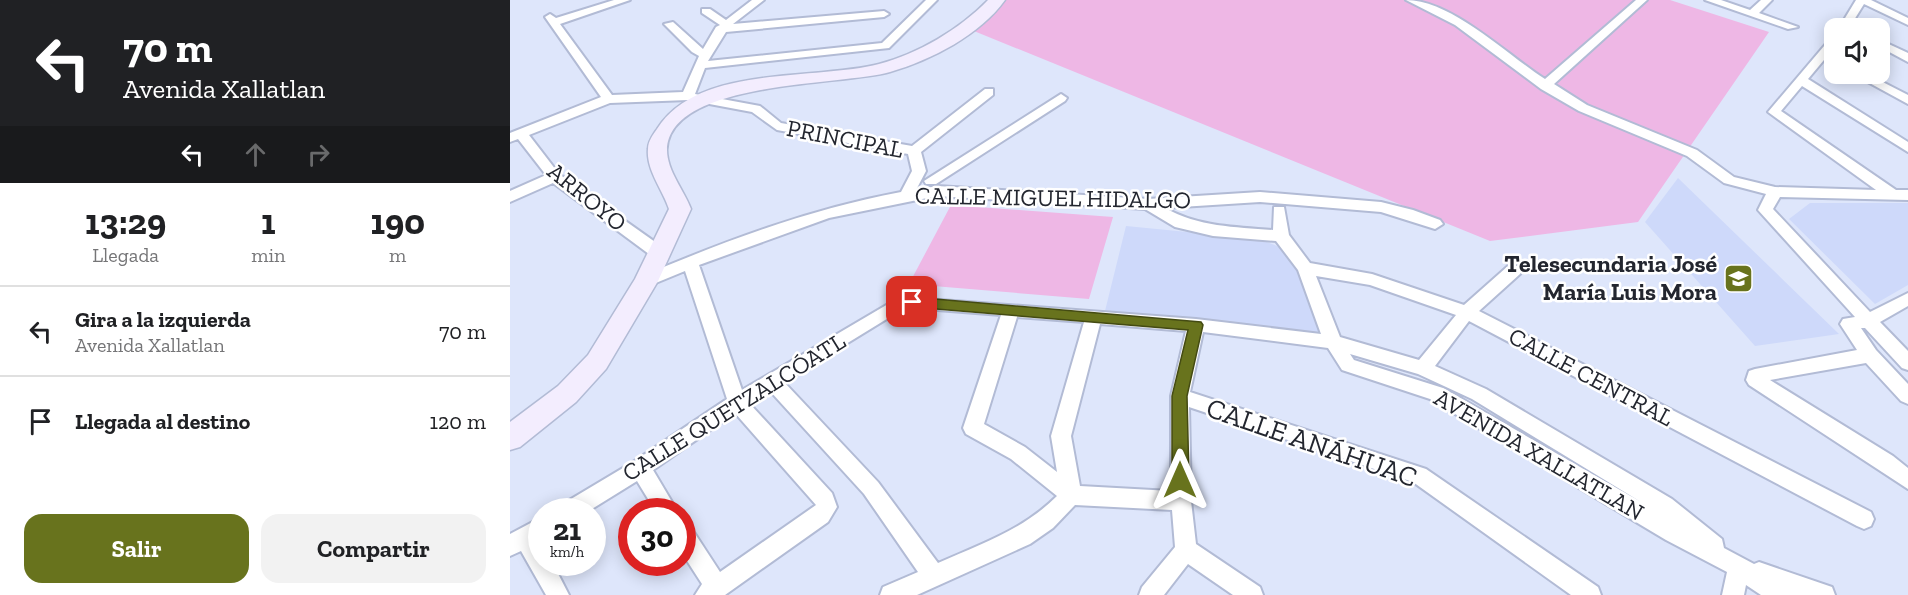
<!DOCTYPE html>
<html lang="es">
<head>
<meta charset="utf-8">
<style>
  :root { --surface:#fff; --page:#f2f2f2; --text:#202124; --muted:#757577; --line:#e0e0e0; --accent:#68731d }
  body { margin:0; font-family:"Zilla Slab",serif; background:var(--page); color:var(--text); height:100vh; display:flex; flex-direction:column; font-size:22px; white-space:nowrap }
  * { box-sizing:border-box; margin:0 }
  p { font-size:20px; color:var(--muted) }
  .icon { flex:none; width:33px; height:33px; fill:none; stroke:currentColor; stroke-width:2; stroke-linecap:round; stroke-linejoin:round }
  .map { position:relative; flex:1; overflow:hidden }
  .sheet { display:flex; flex-direction:column; background:var(--surface); width:510px }
  .sheet>* { flex:none }
  .banner { background:#202124; color:#fff; overflow:hidden }
  .fabs { position:absolute; left:1314px; top:18px; display:grid; gap:12px }
  .fabs a { display:grid; place-items:center; width:66px; height:66px; border-radius:12px; background:var(--surface); box-shadow:0 3px 15px #0003; font-size:30px }
  .speed { position:absolute; left:18px; top:498px; display:flex; gap:12px; font-size:30px; font-weight:700; text-align:center }
  .speed>* { display:grid; place-content:center; width:78px; height:78px; border-radius:50%; background:var(--surface); box-shadow:0 3px 15px #0003; line-height:1 }
  .speed small { font-size:15px; font-weight:400 }
  .speed .limit { border:9px solid #d22; background:#fff; color:#111 }
  .pin { position:absolute; display:grid; place-items:center; width:51px; height:51px; color:#fff; margin:-26px; border-radius:12px; box-shadow:0 3px 9px #0006 }
  .me { position:absolute; width:66px; margin:-33px; rotate:0deg; stroke-linejoin:round; filter:drop-shadow(0 0 4px #0008) }
  .turn { display:flex; align-items:center; gap:21px; height:126px; padding:0 24px; font-size:27px }
  .turn .icon { width:78px; height:78px; stroke-width:2.5 }
  .turn b { display:block; font-size:42px; line-height:51px }
  .lanes { display:flex; align-items:center; height:57px; padding:0 24px; background:#0003; justify-content:center; gap:30px; direction:ltr }
  .lanes .off { opacity:.35 }
  .eta { display:flex; justify-content:space-evenly; align-items:center; height:102px; text-align:center }
  .eta b { font-size:36px; font-weight:700; line-height:42px }
  .cta { display:flex; gap:12px; margin-top:auto; padding:12px 24px }
  .cta a { flex:1; height:69px; border-radius:18px; background:var(--accent); color:#fff; font-size:24px; font-weight:700; line-height:69px; text-align:center }
  .cta a+a { background:var(--page); color:var(--text) }
  ul { padding:0; list-style:none }
  li { display:flex; align-items:center; gap:18px; height:90px; padding:0 24px; border-top:2px solid var(--line) }
  li div { flex:1 }
  li b { display:block; font-size:22px }
  li em { font-style:normal }
  main { display:flex; flex:1; min-height:0 }
  .map>svg:first-child { display:block }
</style>
</head>
<body>
<main>
<section class="sheet">
<div class="banner">
<div class="turn"><svg class="icon" aria-label="left" viewBox="0 0 24 24"><path d="M17 20v-9H6M10 6l-5 5 5 5"/></svg><div><b>70 m</b>Avenida Xallatlan</div></div>
<div class="lanes"><svg class="icon" aria-label="left" viewBox="0 0 24 24"><path d="M17 20v-9H6M10 6l-5 5 5 5"/></svg><svg class="icon off" aria-label="ahead" viewBox="0 0 24 24"><path d="M12 20V5M6 11l6-6 6 6"/></svg><svg class="icon off" aria-label="right" viewBox="0 0 24 24"><path d="M7 20v-9h11M14 6l5 5-5 5"/></svg></div>
</div>
<div class="eta">
<div><b>13:29</b><p>Llegada</p></div>
<div><b>1</b><p>min</p></div>
<div><b>190</b><p>m</p></div>
</div>
<ul>
<li><svg class="icon" aria-label="left" viewBox="0 0 24 24"><path d="M17 20v-9H6M10 6l-5 5 5 5"/></svg><div><b>Gira a la izquierda</b><p>Avenida Xallatlan</p></div><em>70 m</em></li>
<li><svg class="icon" aria-label="arrive" viewBox="0 0 24 24"><path d="M6 21V4h12l-3 4 3 4H6"/></svg><div><b>Llegada al destino</b></div><em>120 m</em></li>
</ul>
<div class="cta"><a>Salir</a><a>Compartir</a></div>
</section>
<div class="map">
<svg width="1398" height="595" viewBox="0 0 1398 595">
  <rect width="100%" height="100%" fill="#dee6fb"/>
  <path fill="#ced9fa" d="M1168,178L1329,334L1245,346L1135,222Z
    M1300,203H1398V285L1365,304L1279,219Z
    M616,226L749,239L772,248L788,265L812,334L595,311Z"/>
  <path fill="#eeb7e5" d="M486,0H1160L1259,32L1128,222L980,241L459,29Z
    M441,205L603,217L579,299L399,284Z"/>
  <g fill="none" stroke-linecap="round" stroke-linejoin="round">
    <defs>
      <path id="street" d="M104,0H120L50,24L102,95L173,92L189,56L182,52L154,24L163,22L193,49L206,27L210,25L192,13V9H200L216,20L242,0H254L223,24L374,11L379,14L374,17L216,32L198,61L372,43L416,0H427L379,48L195,68L185,94L250,106L271,123L402,146L475,89H483V95L411,152L416,171L406,190L427,186L638,199L750,192L871,202L903,210L930,220L933,224L925,229L871,212L750,202L655,208C689,227 725,227 763,230L764,207H774L779,235L800,263L862,274L954,305L998,266H1010L1012,270L1010,274L969,311L1361,512L1364,519L1361,526L1354,529L1347,526L959,321L925,366L976,389L1162,499L1212,539L1214,548L1244,564L1249,562L1322,587L1325,595H1251L1236,585L1234,595H1212L1217,572L1156,540L920,399L832,370L818,348L693,332L680,392L916,469L1088,587L1091,595H1061L903,482L679,407L681,501L686,544L750,587L753,595H723L678,564L654,595H629L632,587L665,547L662,510L565,505L543,528L520,544L407,595H370L373,587L408,572L354,494L260,391L240,404L322,493L327,507L318,522L215,595H185L192,584L172,553V523L180,526L210,572L306,505L225,413L143,470L168,512H146L127,481L77,512H48L51,505L123,462L217,399L175,271L136,287L128,281L130,277C215,241 300,209 391,192L402,171L398,154L267,130L242,112L178,100L100,103L19,135L49,174L155,249L157,253L155,257H143L43,183L0,202V191L36,175L8,139L0,142V133L91,97L35,17L40,14L46,18ZM427,196L635,209L665,227L703,236L766,241L788,270L811,334L686,319L390,297L232,390L189,265L319,218ZM806,276L860,285L946,315L909,360L830,337ZM402,308L491,315L453,428L456,434L501,459L547,496C513,530 471,544 428,563L368,482L274,382L393,309ZM507,317L574,322L541,436L547,472L515,447L474,424ZM590,324L676,331L661,396V491L570,486L561,436ZM840,354L908,374L962,399L1131,502L933,388L844,360Z
        M896,0C942,0 997,55 1035,79L1126,0H1137L1044,84L1077,105L1187,150L1224,177L1265,187L1366,190L1258,112L1320,39L1324,38V48L1298,79L1398,142V152L1292,86L1271,111L1386,190H1398V200L1270,197L1263,209L1360,312L1398,293V306L1370,322L1398,351V370L1392,368L1355,328H1351L1366,350L1398,384V404L1391,401L1356,363L1260,380L1383,456L1398,468V489L1239,385L1236,380L1239,371L1245,369L1347,350L1330,324L1333,319L1345,317L1248,210L1256,194L1214,183L1177,156L1069,111L1031,89L945,25Z
        M1195,0H1211L1240,10L1251,0H1262L1249,13L1288,27L1278,29Z
        M1346,0H1361L1398,18V25L1354,4L1339,28H1329Z
        M1370,40L1398,53V62L1370,47Z
        M1343,74H1357L1398,95V104Z
        M551,94L557,98L555,101L426,184H416L414,181Z
        M32,517V539L29,540L32,545V562H42L59,595H36L11,551L0,556V534Z"/>
      <path id="secondary" d="M478,0H495C470,35 421,60 380,72C332,86 159,80 157,150C157,171 174,190 181,209L148,281L96,369L66,402L10,447L0,450V422L48,386L78,355L125,279L159,209C153,190 136,170 138,149C138,141 143,135 147,129C188,64 303,81 369,64C408,54 450,29 478,0Z"/>
    </defs>
    <use href="#street" stroke="#b2bbd5" stroke-width="4"/>
    <use href="#secondary" stroke="#b2bbd5" stroke-width="3"/>
    <use href="#street" fill="#fff" fill-rule="evenodd"/>
    <use href="#secondary" fill="#f3edfe" fill-rule="evenodd"/>
  </g>
  <path fill="#68731d" stroke="#444b13" stroke-width="1.5" d="M402,297L691,322L693,325L677,396L679,480L676,485L670,487L665,485L662,480V396L678,330L402,307L395,302Z"/>
  <defs>
    <symbol id="school-square" viewBox="-11 -11 22 22"><rect x="-9" y="-9" width="18" height="18" rx="4" fill="#68731d" stroke="#fff"/><path d="M0-5L7-2L0 1L-7-2ZM-4 1L0 2.5L4 1V4Q0 6-4 4Z" fill="#fff"/></symbol>
  </defs>
  <g fill-rule="evenodd">
    <use href="#school-square" x="1212" y="262" width="33" height="33"/>
  </g>
  <g text-anchor="middle" stroke-width="5" stroke-linejoin="round" paint-order="stroke">
    <g font-size="24" fill="#23262f" stroke="#fff">
      <text transform="translate(335 139) rotate(11)" y="8">PRINCIPAL</text>
      <text transform="translate(77 197) rotate(39)" y="8">ARROYO</text>
      <text transform="translate(543 198) rotate(1)" y="8">CALLE MIGUEL HIDALGO</text>
      <text transform="translate(1081 377) rotate(28)" y="8">CALLE CENTRAL</text>
      <text transform="translate(224 407) rotate(-32)" y="8">CALLE QUETZALCÓATL</text>
      <text transform="translate(1029 455) rotate(30)" y="8">AVENIDA XALLATLAN</text>
    </g>
    <g font-size="24" font-weight="bold" fill="#23262f" stroke="#fff" text-anchor="end">
      <text x="1207" y="272">Telesecundaria José<tspan x="1207" dy="28">María Luis Mora</tspan></text>
    </g>
    <g font-size="28" fill="#23262f" stroke="#fff">
      <text transform="translate(802 442) rotate(19)" y="10">CALLE ANÁHUAC</text>
    </g>
  </g>
</svg>
<div class="fabs">
<a><svg class="icon" aria-label="sound" viewBox="0 0 24 24"><path d="M4 9h4l5-4v14l-5-4H4zM17 9q2 3 0 6"/></svg></a>
</div>
<div class="speed"><div>21<small>km/h</small></div><div class="limit">30</div></div>
<div class="pin" style="left:402px;top:302px;background:#d93025"><svg class="icon" aria-label="arrive" viewBox="0 0 24 24"><path d="M6 21V4h12l-3 4 3 4H6"/></svg></div>
<svg class="me" style="left:670px;top:480px" viewBox="-20 -20 40 40"><path d="M0-17L14 15 0 8-14 15z" fill="#68731d" stroke="#fff" stroke-width="4"/></svg>
</div>
</main>
</body>
</html>
